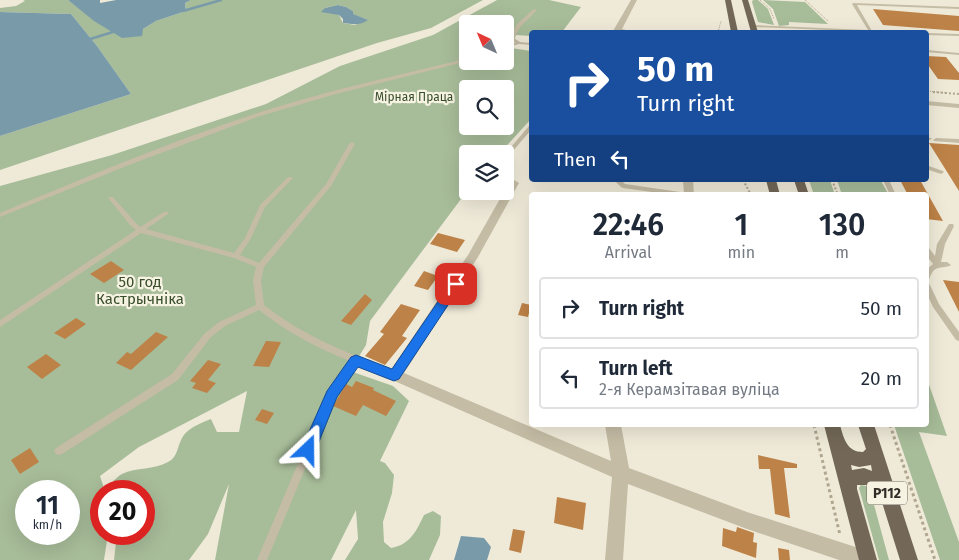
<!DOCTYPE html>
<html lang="en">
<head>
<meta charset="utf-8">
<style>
  :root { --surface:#fff; --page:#f2f2f3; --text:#1f2937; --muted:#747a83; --line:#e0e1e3 }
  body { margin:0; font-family:"Fira Sans",sans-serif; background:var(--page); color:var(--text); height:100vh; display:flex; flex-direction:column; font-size:19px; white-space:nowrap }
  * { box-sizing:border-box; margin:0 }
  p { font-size:16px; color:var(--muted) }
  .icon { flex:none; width:28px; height:28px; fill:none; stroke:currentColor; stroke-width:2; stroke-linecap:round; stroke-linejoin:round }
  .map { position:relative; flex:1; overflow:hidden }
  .details { position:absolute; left:529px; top:192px; width:400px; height:235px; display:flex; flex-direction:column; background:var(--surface); border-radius:5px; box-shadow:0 5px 20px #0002 }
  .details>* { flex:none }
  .guide { position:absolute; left:529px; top:30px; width:400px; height:152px; border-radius:5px; box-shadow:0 5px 20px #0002; background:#1a4fa0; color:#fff; overflow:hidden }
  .needle { width:32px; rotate:316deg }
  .controls { position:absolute; left:459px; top:15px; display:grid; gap:10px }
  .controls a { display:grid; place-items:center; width:55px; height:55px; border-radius:5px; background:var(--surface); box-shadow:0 5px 20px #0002; font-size:25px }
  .speed { position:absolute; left:15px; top:480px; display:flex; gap:10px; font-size:25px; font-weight:700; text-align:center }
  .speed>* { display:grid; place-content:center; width:65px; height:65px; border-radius:50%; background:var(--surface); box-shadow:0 5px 20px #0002; line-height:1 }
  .speed small { font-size:12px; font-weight:400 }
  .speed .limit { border:8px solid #d22; background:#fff; color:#111 }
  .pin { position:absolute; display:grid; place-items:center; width:42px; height:42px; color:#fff; margin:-21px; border-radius:10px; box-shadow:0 2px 8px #0006 }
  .me { position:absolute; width:55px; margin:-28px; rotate:23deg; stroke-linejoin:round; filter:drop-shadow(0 0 4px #0008) }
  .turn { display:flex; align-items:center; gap:18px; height:105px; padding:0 25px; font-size:22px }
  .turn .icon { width:65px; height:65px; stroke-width:2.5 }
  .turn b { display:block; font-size:35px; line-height:42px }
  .then { display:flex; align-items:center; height:48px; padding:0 25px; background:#0003; gap:10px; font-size:19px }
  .eta { display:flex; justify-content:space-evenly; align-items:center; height:85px; text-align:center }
  .eta b { font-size:30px; font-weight:600; line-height:35px }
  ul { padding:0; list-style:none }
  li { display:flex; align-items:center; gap:15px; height:62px; margin:0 10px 8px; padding:0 15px; border:2px solid var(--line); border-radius:5px }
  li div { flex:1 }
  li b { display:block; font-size:19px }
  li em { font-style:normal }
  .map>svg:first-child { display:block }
</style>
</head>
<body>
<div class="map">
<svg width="959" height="560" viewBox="0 0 959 560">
  <rect width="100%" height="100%" fill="#efead8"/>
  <path fill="#a7bc99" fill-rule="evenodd" d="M23,0H68L80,9L143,29L156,21L186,11L185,3L191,0H483L431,28L377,43L0,170V136L131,94L97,46L71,14L0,12V8L16,6L25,1ZM338,5L346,7L353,11L352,14L367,20L355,25L343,23L339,15L325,8Z
    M497,0H549L581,7L562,32H531V36L516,35L511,48L531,51V119L499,154H468L467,191L370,321L366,345L350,371L393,386L409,401L380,461L385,463L394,475L392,493L383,522L384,542L391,548C410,545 417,530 424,515L433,511L441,516L440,535L429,560H345L358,539L356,510L331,560H215L229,484L208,534L189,560H114L117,534H144V491H117L113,481C116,479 119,475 122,474C136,467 154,470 168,462C178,457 177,447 182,438C187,428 201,423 211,419L217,432H239L247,391L139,447L100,476L105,491H101V534H108L104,560H0V186L112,155L266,104L340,66L433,35ZM468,24H505V61H468ZM468,89H505V126H468ZM26,491H69V534H26Z
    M758,0L768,9L774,25L758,22L752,2L753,0Z
    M763,0L805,2L828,24L789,22V25L779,26L773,9Z
    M809,180H830L835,195H814Z
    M837,180L881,181L889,195H842Z
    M926,376L947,436L919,432L959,542V560H940L894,425H926Z
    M861,485L866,486L870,490L889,560H879L859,488Z"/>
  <path fill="#799ba9" d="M68,0H100V3L116,0H191L185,3L186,11L156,21L143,29L142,36L122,38L94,21Z
    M338,5L346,7L353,11V14L368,20C360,26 352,24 343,23V19L339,15L321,12L325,8Z
    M0,12L71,14L97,46L131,94L0,136Z
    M461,536L484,538L491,547L487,560H454Z"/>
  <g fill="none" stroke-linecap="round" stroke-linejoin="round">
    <path stroke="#799ba9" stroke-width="2.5" d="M183,11L221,0
      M87,40L116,31"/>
  </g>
  <path fill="#bd8247" d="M873,9L959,16V31L883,25Z
    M926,56L946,57L959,73V80L938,79L926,62Z
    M929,143L959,145V191Z
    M900,180H920L943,221L926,219V195H908Z
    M438,233L465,240L457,252L430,244Z
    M111,261L124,270L104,283L90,274Z
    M424,271L438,276L428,290L414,286Z
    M943,280L959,282V312Z
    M365,294L372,300L351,325L341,321Z
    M522,303L531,305L528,317L518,315Z
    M401,304L420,310L402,336L407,338L385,365L365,356L384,334L380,332Z
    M76,318L86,324L65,339L54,333Z
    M156,332L168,337L131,370L116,363L127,352L131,354Z
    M266,341L281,342L269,367L253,366Z
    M46,354L61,365L42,379L27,367Z
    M208,360L221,364L208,380L216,383L207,393L192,388L196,383L190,381Z
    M356,381L374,388L373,390L396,401L386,416L363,405L356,416L333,406L346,384L352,387Z
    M262,409L274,413L267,424L255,420Z
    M30,448L39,462L20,474L11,460Z
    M758,455L797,464V468H784L790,518L775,514L770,469H759Z
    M557,497L586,503L583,530L554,523Z
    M737,527L754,533L753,542L757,543L756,558L722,546L723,528L736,532Z
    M513,529L525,531L521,553L509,550Z
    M778,548L789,550L790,560H779Z"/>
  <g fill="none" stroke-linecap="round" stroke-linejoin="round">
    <path stroke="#b1a68f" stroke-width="1" stroke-dasharray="1 1" stroke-linecap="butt" d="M760,0L770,9L774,19
      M805,0L828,21
      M718,32L721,21
      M926,91L947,93"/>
    <path stroke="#b1a68f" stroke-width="2" stroke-dasharray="2 2" stroke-linecap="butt" d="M933,92L959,94
      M743,180L751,195
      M832,180L838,195"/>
    <path stroke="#b1a68f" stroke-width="3" stroke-dasharray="3 3" stroke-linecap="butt" d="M814,425L840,535
      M890,425L935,560"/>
    <path fill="#c5bca5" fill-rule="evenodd" d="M853,3L959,7V9L857,5L872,31H877V32L753,27L751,26L753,25L868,30L852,4Z
      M534,9L537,10L521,26L514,38L520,42L531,43V45L519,44L505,48V46L515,43L510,38L517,24Z
      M619,30V31L615,32H605L607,31Z
      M926,33L959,34V36L926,35Z
      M926,50L959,53V55L926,52Z
      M468,58V61L336,94L257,117L129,165L0,217V213C92,175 185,135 280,106C342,87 405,74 468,58Z
      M926,101L959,104V108L926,105Z
      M531,125V130L507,158L505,159V154L529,126Z
      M926,137L931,138L932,139L926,141Z
      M936,138L959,139V143L934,141L933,140Z
      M352,142L355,144L331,186L264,267L261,280L264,305C305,337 349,354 398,372L399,375L398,378L395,379L358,364L335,397L267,560H257L327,395L350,361C317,348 287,332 259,310L225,326L211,337L178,380L62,454L59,455L56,454L54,451L56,448L172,374L205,333L219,322L256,305L253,280L256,267L234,258L141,233L0,327V320L136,230L130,225L109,199L108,198L109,197H113L134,221L140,227L164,212H168L169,213L168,214L146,229L234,253L245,238L260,205L288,177H292V179L265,207L251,238L240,255L259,263L326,184L349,144Z
      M926,165L943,171L944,172L941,174L926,169Z
      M614,180H621L625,184L687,193L690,195H673L623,188L621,187Z
      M883,180H889L896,195H890Z
      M949,224H953L954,226L945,244L941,262H947L951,265C945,269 936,265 932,273C930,276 930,278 928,281L939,304L959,332V341L956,340L933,307L926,292V270L933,264L926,255V248H929L935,256L937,244Z"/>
    <path fill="#c5bca5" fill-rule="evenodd" d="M631,0H637L622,29L634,32H614L613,31Z
      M514,180L519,183L478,257L404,373L611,461L605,425H621L629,468L747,512L868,551L874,554L877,560H839L747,529L628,484L623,560H605L612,477L390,379L388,375L390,371L468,255L509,183Z
      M683,180H693L694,195H684Z"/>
    <path fill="#736857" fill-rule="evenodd" d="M725,0H731L738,32H731Z
      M742,0H748L758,32H751Z
      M766,180H776L780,195H770Z
      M794,180H804L809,195H799Z
      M824,425H840C844,439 847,452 863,452L866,449L858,425H874L918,560H900L880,496L867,485H857V489L877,560H859ZM851,465L859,467L871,465L872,471L864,468L852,470Z"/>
  </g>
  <path fill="#1a73e8" stroke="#114b97" d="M456,280L462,284L399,379L394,381L358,367L337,397L314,454L308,456L303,454L301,450L327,391L351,357L356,355L392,369L452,281Z"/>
  <g text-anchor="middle" stroke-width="4.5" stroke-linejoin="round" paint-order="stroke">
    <g font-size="12" fill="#384e2b" stroke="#f7f3e3">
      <text x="414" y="101">Мірная Праца</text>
    </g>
    <rect fill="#f7f3e3" stroke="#6d685f" stroke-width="1" x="867" y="481.5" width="40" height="23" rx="4"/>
    <g font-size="14" font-weight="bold" fill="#322d26">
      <text x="887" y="498">Р112</text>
    </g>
    <g font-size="15" fill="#384e2b" stroke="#f7f3e3">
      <text x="140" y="287">50 год<tspan x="140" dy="17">Кастрычніка</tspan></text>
    </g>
  </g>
</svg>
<div class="controls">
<a><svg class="needle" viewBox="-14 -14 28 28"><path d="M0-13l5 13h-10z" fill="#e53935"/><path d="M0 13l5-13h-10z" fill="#747a83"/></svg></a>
<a><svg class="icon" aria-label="search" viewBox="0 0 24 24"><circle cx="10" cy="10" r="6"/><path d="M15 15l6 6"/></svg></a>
<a><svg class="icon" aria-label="layers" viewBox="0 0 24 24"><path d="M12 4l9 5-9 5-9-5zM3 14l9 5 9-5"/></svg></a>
</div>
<div class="speed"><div>11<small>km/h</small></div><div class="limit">20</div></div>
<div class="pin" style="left:456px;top:284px;background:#d93025"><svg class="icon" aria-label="arrive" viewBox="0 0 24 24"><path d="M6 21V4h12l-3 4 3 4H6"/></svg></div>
<svg class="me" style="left:308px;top:450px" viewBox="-20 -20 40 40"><path d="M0-17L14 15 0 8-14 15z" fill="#1a73e8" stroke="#fff" stroke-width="4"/></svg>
<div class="guide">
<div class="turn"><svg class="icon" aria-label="right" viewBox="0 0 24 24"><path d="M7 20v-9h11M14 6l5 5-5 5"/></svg><div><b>50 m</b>Turn right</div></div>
<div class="then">Then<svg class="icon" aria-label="left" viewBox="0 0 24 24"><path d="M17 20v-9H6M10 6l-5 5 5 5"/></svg></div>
</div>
<section class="details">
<div class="eta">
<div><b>22:46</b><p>Arrival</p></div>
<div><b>1</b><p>min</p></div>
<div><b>130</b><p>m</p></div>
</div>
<ul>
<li><svg class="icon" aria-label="right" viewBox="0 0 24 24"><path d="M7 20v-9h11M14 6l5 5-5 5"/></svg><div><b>Turn right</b></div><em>50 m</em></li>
<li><svg class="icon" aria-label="left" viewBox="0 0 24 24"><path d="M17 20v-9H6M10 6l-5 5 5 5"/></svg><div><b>Turn left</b><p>2-я Керамзітавая вуліца</p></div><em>20 m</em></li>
</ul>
</section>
</div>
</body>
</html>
